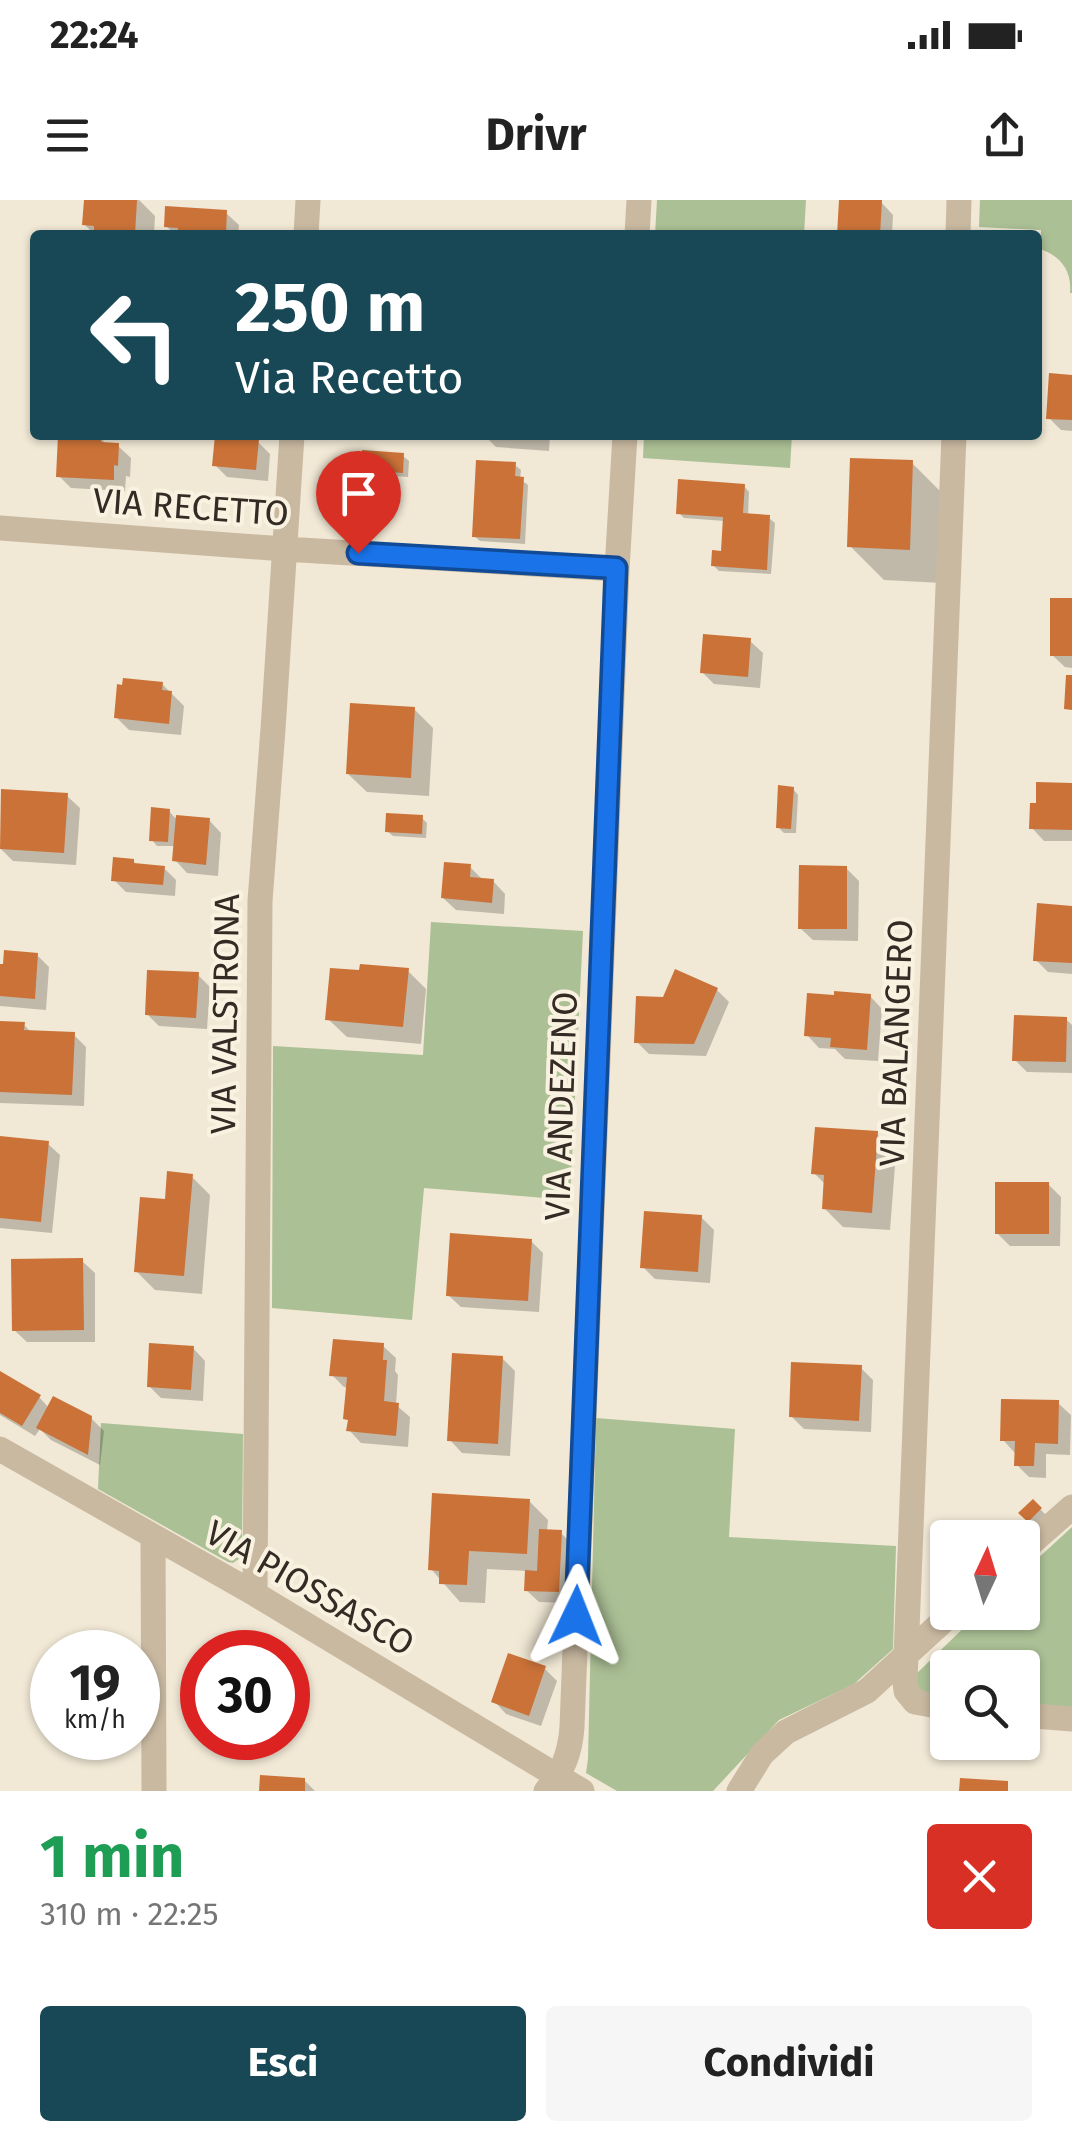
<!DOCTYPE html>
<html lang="it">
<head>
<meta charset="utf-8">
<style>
  :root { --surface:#fff; --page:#f6f6f6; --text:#222; --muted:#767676; --accent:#184855 }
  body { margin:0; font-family:"Fira Sans",sans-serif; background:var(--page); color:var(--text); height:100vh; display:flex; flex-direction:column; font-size:38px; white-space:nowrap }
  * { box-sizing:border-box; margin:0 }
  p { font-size:32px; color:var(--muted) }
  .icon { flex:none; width:55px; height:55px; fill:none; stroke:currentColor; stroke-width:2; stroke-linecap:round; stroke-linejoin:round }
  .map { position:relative; height:1591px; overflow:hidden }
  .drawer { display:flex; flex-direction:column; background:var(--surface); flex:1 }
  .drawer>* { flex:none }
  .banner { position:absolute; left:30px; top:30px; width:1012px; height:210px; border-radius:10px; box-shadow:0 2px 8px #0004; background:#184855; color:#fff; overflow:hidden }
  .needle { width:65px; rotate:4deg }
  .buttons { position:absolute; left:930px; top:1320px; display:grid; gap:20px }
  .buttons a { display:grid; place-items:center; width:110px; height:110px; border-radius:10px; background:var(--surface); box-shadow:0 2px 8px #0004; font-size:50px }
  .speed { position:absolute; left:30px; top:1430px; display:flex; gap:20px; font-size:50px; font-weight:700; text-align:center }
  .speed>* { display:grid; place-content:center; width:130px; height:130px; border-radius:50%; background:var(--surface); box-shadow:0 2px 8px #0004; line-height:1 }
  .speed small { font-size:25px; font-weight:400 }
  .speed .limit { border:15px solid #d22; background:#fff; color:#111 }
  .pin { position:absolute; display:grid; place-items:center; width:85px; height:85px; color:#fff; margin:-102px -42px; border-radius:50% 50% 50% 0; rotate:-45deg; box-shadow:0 0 10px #0007 }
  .pin .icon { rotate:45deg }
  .me { position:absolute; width:110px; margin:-55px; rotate:2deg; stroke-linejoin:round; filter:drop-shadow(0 0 8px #0008) }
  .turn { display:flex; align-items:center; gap:35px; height:210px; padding:0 40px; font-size:45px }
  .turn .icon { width:130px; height:130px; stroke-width:2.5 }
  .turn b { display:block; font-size:70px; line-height:85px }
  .round { display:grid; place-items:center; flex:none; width:105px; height:105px; border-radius:10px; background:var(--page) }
  .headline { display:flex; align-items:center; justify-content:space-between; height:170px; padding:0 40px }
  h1 { font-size:60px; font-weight:700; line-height:75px; color:#1e9e55 }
  .button { display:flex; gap:20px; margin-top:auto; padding:20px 40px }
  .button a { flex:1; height:115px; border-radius:10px; background:var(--accent); color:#fff; font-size:40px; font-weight:700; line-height:115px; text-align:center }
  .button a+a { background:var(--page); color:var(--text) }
  .status { display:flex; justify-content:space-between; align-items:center; height:70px; padding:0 50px; background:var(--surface); direction:ltr }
  .status svg { height:28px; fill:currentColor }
  header { display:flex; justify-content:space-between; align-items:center; height:130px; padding:0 40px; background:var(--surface); font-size:45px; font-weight:700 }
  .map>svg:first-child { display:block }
</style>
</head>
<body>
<div class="status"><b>22:24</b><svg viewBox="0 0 49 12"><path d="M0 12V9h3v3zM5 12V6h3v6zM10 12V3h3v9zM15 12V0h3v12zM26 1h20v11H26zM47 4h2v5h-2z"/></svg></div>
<header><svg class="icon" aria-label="menu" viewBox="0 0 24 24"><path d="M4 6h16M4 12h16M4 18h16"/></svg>Drivr<svg class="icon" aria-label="share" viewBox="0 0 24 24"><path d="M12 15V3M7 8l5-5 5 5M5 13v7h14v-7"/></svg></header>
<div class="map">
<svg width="1072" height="1591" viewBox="0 0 1072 1591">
  <rect width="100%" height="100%" fill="#f1e8d5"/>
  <path fill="#abc095" d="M657,0H806L804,35H655Z
    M980,0H1072V93H1070C1072,71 1061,56 1040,49L1041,30L979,27Z
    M644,235H792L790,268L643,258Z
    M431,722L583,731L570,1000L424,988L412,1120L272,1108L273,846L423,855Z
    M596,1218L735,1229L729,1337L896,1346L893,1449L854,1484L779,1520L713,1591H617L586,1573L588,1559Z
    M101,1223L243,1234L242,1352L240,1358L233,1363L228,1362L98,1289Z
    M1072,1327V1509L1023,1505L1022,1468H948L947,1499L922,1496L913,1477L979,1413L1022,1412L1023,1372Z"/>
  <path fill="#0003" d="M86,0H139L155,16L154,35H95L85,25Z
    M881,2L893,15L892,35H839Z
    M226,13L239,25L238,35H176L166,26Z
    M1072,177V231L1061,230L1049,218Z
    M484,235H550L549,251L496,247Z
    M101,238L107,245L118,246L131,258L130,277L126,276L125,291L71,288L59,276Z
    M258,242L270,254L268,281L227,277L215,265Z
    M403,256L409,261L408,277L369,274L363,269Z
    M912,263L946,297L943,383L884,380L850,346Z
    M515,265L521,270L520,279L528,285L525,344L480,341L474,336Z
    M744,286L749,292L748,316L769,318L775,323L771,374L719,371L713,365L723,354L725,321L684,318L679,313Z
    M1072,401V468L1065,467L1052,455Z
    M750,441L763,453L760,488L714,484L702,472Z
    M162,484L184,506L181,535L129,530L116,517Z
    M414,509L433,528L429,596L367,592L348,574Z
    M1072,586V641H1044L1032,628Z
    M793,589L798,595L796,633H784L778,627Z
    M67,596L80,608L76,665L13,661L0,648Z
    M169,611L175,618L209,620L221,633L218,676L187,673L175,660L176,646H157L152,640Z
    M421,617L427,623L426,638L393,636L387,631Z
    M133,661L138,666L164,668L176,680L175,696L126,692L114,680Z
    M470,667L483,680L493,681L505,694L504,714L456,710L443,698Z
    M846,668L859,681L858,741L813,740L800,728Z
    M1072,708V774L1048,772L1036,760Z
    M37,755L49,767L46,810L0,806V766Z
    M407,770L426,789L421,844L347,837L328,819Z
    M198,775L210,787L207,829L159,826L147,814Z
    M717,790L729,802L706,856L649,854L637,842L664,799Z
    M870,796L882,809L878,861L845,859L835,849L819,848L807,835Z
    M1066,819L1072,825V873L1027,872L1015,860Z
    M0,824L24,825L32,833L74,835L86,847L84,906L0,903Z
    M877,934L896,953L890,1030L843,1027L824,1008L826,985L814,973Z
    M0,938L47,943L60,955L52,1033L0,1028Z
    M191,976L210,995L202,1094L155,1090L136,1071L167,1002Z
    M1048,984L1061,997L1060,1046H1010L997,1033Z
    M701,1017L714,1030L710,1083L655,1079L643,1067Z
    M531,1041L543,1053L539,1112L461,1107L448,1095Z
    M82,1061L95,1073V1142H27L14,1130Z
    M383,1146L396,1158L395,1171L398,1175L396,1205L410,1217L408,1247L361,1243L349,1230L350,1222L346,1218L349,1188L344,1187L332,1175Z
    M193,1148L205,1161L203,1201L161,1198L149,1186Z
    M502,1158L515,1171L510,1256L462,1253L450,1240Z
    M861,1168L873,1180L871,1232L804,1229L791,1216Z
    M0,1174L39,1197L49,1208L91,1218L104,1231L100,1265L51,1240L40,1229L35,1236L0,1215Z
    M1058,1203L1071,1215L1070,1255L1046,1254V1278L1029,1277L1017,1265L1015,1253L1003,1240Z
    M529,1301L548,1320L547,1332L561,1333L573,1345L571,1403L539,1402L526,1390L527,1371L487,1369L485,1403L460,1402L431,1369Z
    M1033,1302L1046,1315L1035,1326L1022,1313Z
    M545,1469L557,1481L541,1526L506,1514L494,1501Z
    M304,1580L315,1591H262Z"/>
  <path fill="#cb7238" d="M84,0H137L135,35H94V26L82,25Z
    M839,0H882L880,35H837Z
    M165,6L227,10L226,35H177L178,28L164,27Z
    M1049,173L1072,175V220L1046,219Z
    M58,235L102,236L101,242L119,243L118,266L114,265V280L56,277Z
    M215,235L259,239L256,270L212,266Z
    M508,235H538L537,240L508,238Z
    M362,250L404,253L403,273L361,270Z
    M850,258L913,260L910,350L847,347Z
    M476,260L516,262L515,276L524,277L520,339L472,337Z
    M678,279L745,284L743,313L770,315L767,370L711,366L712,350L721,351L723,317L676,314Z
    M1050,398H1072V456H1050Z
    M703,434L751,438L748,477L700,473Z
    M1066,475H1072V510L1064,509Z
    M123,478L163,482L162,490L172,491L169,524L114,518L117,484L122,485Z
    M350,503L415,507L411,578L346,574Z
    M1036,582L1072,583V630L1029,629L1030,603H1036Z
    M778,585L794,587L791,629L776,628Z
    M1,589L68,593L64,653L0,649Z
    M151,607L170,609L168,642L149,641Z
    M386,613L423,615L422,634L385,632Z
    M176,615L210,618L206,665L172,661Z
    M113,657L134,659V663L165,666L163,685L111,681Z
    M444,662L471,664L470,677L494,679L492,703L441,698Z
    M799,665L847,666V729H798Z
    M1037,703L1072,706V763L1033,761Z
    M4,750L38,753L35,799L0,796V764H3Z
    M360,764L409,768L403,827L325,820L330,768L359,770Z
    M675,769L718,788L694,844L634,843L636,796L663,797Z
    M147,770L199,772L196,818L145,815Z
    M834,791L871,794L867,850L830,847L831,838L804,836L807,793L834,795Z
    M1014,815L1067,817L1066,862L1012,861Z
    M0,821L25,822L24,830L75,832L72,895L0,892Z
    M815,927L878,931L872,1013L822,1009L824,975L811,974Z
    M0,936L49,941L41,1022L0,1018Z
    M167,971L193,974L184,1076L134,1072L140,997L165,999Z
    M995,982H1049V1034H995Z
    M644,1011L702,1015L698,1072L640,1068Z
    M450,1033L532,1039L528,1101L446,1096Z
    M83,1058L84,1130L12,1131L11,1059Z
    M333,1139L384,1143L383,1160H387L384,1201L399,1203L396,1236L346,1231L348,1220L343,1219L347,1177L329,1176Z
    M149,1143L194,1146L191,1190L147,1187Z
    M452,1153L503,1156L498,1244L447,1241Z
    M791,1162L862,1165L859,1221L789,1217Z
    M0,1171L41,1195L22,1226L0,1213Z
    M53,1196L92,1216L88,1255L36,1228Z
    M1001,1199L1059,1200L1058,1244L1035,1243L1034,1266H1014L1015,1241H1000Z
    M432,1293L530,1299L527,1354L469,1351L467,1385L439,1384V1371L428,1370Z
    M1033,1299L1042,1308L1028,1322L1018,1313Z
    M539,1329L562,1330L559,1392L524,1391L525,1370L537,1371Z
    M508,1453L546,1466L529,1516L491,1502Z
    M260,1575L305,1578V1591H259Z
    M960,1578L1008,1581V1591H959Z"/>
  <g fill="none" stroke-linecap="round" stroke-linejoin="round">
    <path stroke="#c9b9a1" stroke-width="25" d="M306,35L308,0
      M637,35L639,0
      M958,35L959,0
      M0,328L284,349L617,369
      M0,1249L255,1394L582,1591
      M153,1337L154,1591
      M1022,1351L1072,1307
      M255,1394L260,701L273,529L292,235
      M948,1508L915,1502L906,1491L905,1481L954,235
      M1022,1515L1072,1519
      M546,1591C563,1571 570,1554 572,1527L617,369L625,235
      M739,1591L762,1554L786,1532L867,1491L953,1412"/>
  </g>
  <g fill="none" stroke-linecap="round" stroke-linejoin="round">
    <defs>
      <path id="route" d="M358,353L616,368L576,1416"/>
    </defs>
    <use href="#route" stroke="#114b97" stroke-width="25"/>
    <use href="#route" stroke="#1a73e8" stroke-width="18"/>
  </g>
  <g text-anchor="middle" stroke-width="8" stroke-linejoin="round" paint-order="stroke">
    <g font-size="35" fill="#332b24" stroke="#f9f2e1">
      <text transform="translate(191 307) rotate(4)" y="12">VIA RECETTO</text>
      <text transform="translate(225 814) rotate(-89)" y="12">VIA VALSTRONA</text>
      <text transform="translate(896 843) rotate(-88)" y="12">VIA BALANGERO</text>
      <text transform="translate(561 906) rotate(-88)" y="12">VIA ANDEZENO</text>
      <text transform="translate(310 1388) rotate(30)" y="12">VIA PIOSSASCO</text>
    </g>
  </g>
</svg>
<div class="buttons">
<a><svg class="needle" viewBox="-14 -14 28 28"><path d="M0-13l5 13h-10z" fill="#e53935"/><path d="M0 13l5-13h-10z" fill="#767676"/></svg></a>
<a><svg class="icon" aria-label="search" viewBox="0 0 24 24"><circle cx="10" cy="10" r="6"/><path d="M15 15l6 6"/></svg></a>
</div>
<div class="speed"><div>19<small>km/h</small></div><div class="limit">30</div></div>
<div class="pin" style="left:358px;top:353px;background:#d93025"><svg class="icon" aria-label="arrive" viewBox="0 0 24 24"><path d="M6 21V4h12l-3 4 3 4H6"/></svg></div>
<svg class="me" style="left:576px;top:1416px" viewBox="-20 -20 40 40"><path d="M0-17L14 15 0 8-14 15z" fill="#1a73e8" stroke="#fff" stroke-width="4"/></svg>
<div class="banner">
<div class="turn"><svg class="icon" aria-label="left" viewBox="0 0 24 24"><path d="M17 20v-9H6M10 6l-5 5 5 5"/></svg><div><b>250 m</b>Via Recetto</div></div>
</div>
</div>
<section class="drawer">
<div class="headline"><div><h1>1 min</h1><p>310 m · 22:25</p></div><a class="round" style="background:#d93025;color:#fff"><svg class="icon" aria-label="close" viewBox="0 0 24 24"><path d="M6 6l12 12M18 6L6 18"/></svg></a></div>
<div class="button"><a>Esci</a><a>Condividi</a></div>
</section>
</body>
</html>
